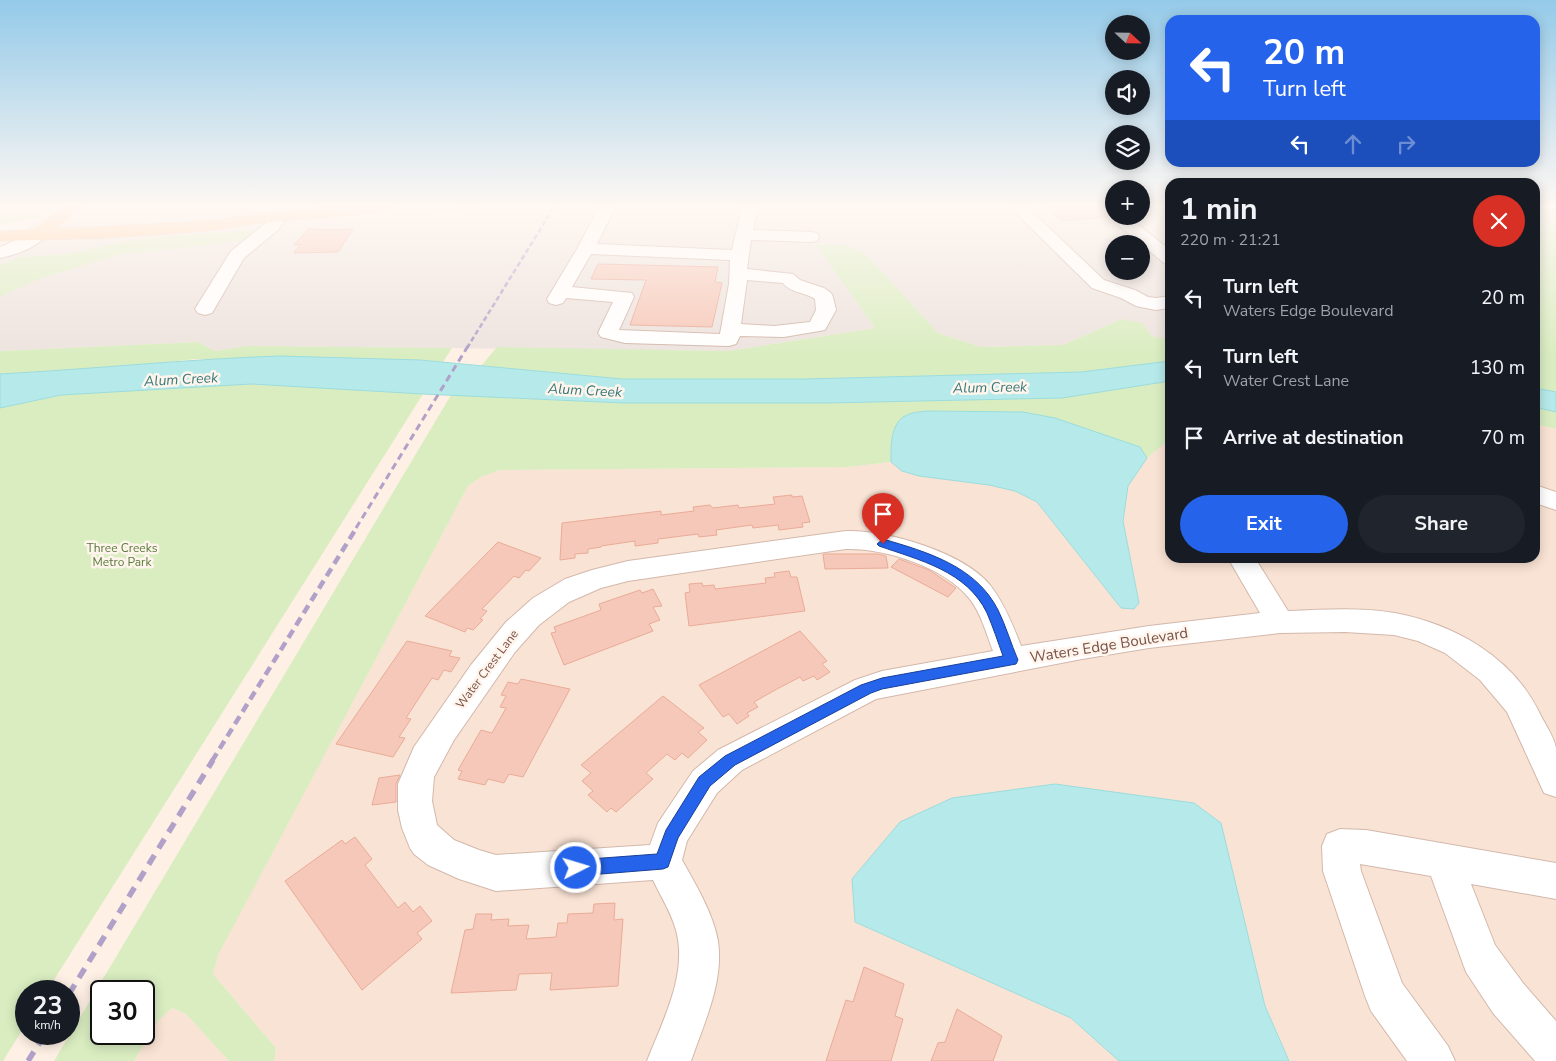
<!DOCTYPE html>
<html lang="en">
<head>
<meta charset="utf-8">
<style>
  :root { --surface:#171b24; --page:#20242c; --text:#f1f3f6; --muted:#9ea1a6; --accent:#2563eb }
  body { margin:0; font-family:"Nunito Sans",sans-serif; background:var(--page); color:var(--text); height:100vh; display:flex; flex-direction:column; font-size:19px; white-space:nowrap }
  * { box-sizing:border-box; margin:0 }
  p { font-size:16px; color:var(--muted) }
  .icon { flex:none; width:28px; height:28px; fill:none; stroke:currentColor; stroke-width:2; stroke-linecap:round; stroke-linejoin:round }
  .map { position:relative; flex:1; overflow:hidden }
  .panel { position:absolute; left:1165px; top:178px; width:375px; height:385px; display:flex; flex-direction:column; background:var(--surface); border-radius:15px; box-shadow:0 2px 12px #0003 }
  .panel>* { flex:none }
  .banner { position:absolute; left:1165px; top:15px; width:375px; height:152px; border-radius:15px; box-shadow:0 2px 12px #0003; background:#2563eb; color:#fff; overflow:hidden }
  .needle { width:32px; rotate:112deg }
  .controls { position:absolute; left:1105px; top:15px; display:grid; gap:10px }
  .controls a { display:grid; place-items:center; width:45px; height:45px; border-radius:50%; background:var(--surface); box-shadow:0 2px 12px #0003; font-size:25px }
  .speed { position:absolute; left:15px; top:980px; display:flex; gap:10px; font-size:25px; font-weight:700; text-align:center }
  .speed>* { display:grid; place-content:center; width:65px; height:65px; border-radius:50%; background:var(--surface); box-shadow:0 2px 12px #0003; line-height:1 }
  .speed small { font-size:12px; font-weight:400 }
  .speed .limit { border:2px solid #111; border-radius:8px; background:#fff; color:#111 }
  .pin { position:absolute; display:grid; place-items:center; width:42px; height:42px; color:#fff; margin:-51px -21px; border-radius:50% 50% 50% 0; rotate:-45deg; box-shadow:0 0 5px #0007 }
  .pin .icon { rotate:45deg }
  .me { position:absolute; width:55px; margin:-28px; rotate:85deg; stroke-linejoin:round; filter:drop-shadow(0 0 4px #0008) }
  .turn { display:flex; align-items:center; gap:18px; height:105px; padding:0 15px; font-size:22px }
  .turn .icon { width:65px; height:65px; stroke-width:2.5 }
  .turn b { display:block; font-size:35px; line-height:42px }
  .lanes { display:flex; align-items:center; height:48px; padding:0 15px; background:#0003; justify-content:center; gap:25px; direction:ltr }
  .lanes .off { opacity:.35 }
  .round { display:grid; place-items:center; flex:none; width:52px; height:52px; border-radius:26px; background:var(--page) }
  .summary { display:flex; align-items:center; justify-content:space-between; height:85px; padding:0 15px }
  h1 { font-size:30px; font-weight:700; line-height:38px }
  .primary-button { display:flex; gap:10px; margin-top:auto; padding:10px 15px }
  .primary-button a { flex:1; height:58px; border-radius:30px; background:var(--accent); color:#fff; font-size:20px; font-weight:700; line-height:58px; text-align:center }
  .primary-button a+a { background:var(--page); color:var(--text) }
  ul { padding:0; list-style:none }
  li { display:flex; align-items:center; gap:15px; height:70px; padding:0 15px }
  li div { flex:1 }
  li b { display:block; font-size:19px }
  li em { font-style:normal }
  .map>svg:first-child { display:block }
</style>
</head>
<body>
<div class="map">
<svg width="1556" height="1061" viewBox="0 0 1556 1061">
  <rect width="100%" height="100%" fill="#fef0e4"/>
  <path fill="#f9e3d4" d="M1535,424L1556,429V1061H1289L1265,1006L855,922L1071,1018L1119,1061H274L276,1048L213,974L218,954L468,486L481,477L500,470L848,467L891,462L902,471L919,476L989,485L1015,491L1037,502L1121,607L1139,603L1123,521L1128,486L1147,458L1170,439V558H1535Z
    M172,1008L186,1014L229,1061H134L158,1021Z"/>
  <path fill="#ede3df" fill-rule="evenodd" d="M56,207H1114V216H1141V207H1170V340L1152,336L1121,319L1063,345L981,347L938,333L867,255L846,245H816L875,328L729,351L248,346L215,351L198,342L0,351V297L39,279L117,255L249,240L250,230L132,240L67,254L20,257L0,265V249ZM1114,244H1141V271H1114Z"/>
  <path fill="#daedc1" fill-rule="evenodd" d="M0,207H56L42,217L0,224Z
    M1535,207H1556V392L1535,388Z
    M250,230L257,233L249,240L117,255L39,279L0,297V265L20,257L67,254L132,240Z
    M816,245H846L867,255L938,333L981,347L1063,345L1121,319L1142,323L1152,336L1170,340V361L1081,372L805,379H622L481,366L497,347L729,351L875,328Z
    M198,342L215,351L248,346L452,348L443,362L420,360L195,359L112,368L0,374V351Z
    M1170,381V439L1147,458L1140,447L1023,412L927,411L906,415L891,444V462L848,467L500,470L481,477L468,486L218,955L213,974L276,1048L274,1061H229L186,1014L172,1008L158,1021L134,1061H54L451,395L623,403H826L1062,398ZM101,991H144V1034H101Z
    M251,384L423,394L47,991H26V1024L3,1061H0V408L61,395Z
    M1535,407L1556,412V429L1535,424Z"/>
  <path fill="#b6eaea" stroke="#9bdcdd" d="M280,356L420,360L622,379H805L1081,372L1170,361V381L1062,398L826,403H623L423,394L251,384L61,395L0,408V374C94,369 187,359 280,356Z
    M1535,388L1556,392V412L1535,407Z
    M927,411L1023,412L1055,418L1140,447L1147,458L1128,486L1123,521L1139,603L1134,609L1121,608L1037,502L1015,491L989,485L919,476L902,471L891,462C891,447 890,422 907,415C912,412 921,412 927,411Z
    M1055,784L1194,803L1221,823L1265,1006L1289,1061H1119L1071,1018L855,922L852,879L900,822L952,798Z"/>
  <path fill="#f6c8b9" stroke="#eaab98" d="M1046,207H1108V217L1061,221Z
    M308,229L337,230L353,229L338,252L294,253L301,244L294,245Z
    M598,264L718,267L715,282L722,283L712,327L630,325L646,280L591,279Z
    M792,495V497L802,496L810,522L802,523L803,527L779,530L778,525L753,528L752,525L716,530L717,535L699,537L698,534L658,539V543L635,546V541L601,546V547L588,549V553L575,554V558L560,560L562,523L661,511V515L694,511L693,507L710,505L713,508L738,505L739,508L775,504L773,497Z
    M498,542L541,558L529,571L526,570L519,578L514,576L482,609L487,611L480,619L483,620L473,630L467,628L465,632L425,616Z
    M823,554H878L886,556L888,568L825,569Z
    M899,559L929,570L956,588L948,597L891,567Z
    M789,571L791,577H797L805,611L689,626L685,593L690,592L689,584L702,583L703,586L714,585L715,589L766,583L765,578L775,577L774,573Z
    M653,589L662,606L653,607L660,620L649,624L653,631L564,665L551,633L556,632L554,627L601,610L599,604L640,590L642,593Z
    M800,631L827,661L822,664L830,672L817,680L814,676L803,681L800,677L777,689L754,702L758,707L747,713L749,716L737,724L729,714L723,717L699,685Z
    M407,641L452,651L449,656L460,658L451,672L444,670L438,680L432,678L406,718L411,719L399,737L405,738L393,757L336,744Z
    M521,679L570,689L523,777L509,774L504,783L488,779L485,785L458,779L462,771L458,770L481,730L492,733L506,708L500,707L506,696L501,695L508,682L518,684Z
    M663,696L704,728L698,732L707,740L688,758L682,753L675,760L667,754L646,773L653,779L616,812L611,808L607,812L588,795L593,791L582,781L591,773L581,765Z
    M400,775L396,784V802L372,805L379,778Z
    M355,837L372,859L365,865L398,908L405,902L413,912L420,906L432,921L417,933L422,939L362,990L285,881L342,840L345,844Z
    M615,903L614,920L623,919L618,986L550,990L552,973L519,974L516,990L451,993L465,930L473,929L476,914H492L491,920L509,919L508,926L529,925L526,939L556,937L558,923H567L568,914L593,913L594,904Z
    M864,967L904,984L895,1016L903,1019L891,1061H826L846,1000L853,1002Z
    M957,1009L1002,1036L993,1061H931L938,1043L945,1042Z"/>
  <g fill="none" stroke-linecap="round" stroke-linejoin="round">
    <defs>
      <path id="minor" d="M599,207H615L597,244L732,250L742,207H758L753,230L811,232L817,233L819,237L817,241L811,242L751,240L747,269L793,274L800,280L824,288L831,293L833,297L836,310L825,330L784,337L740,336L736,344L729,346L625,343L601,337L598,333L613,302L566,298L563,303L556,305L549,303L547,299L577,249ZM591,254L730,260L729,284L720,334L619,330L634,297L632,293L572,287ZM747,280L783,283C790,293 805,292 815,299L816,310L810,322L774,326L741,324Z
        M1010,207H1027L1104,280L1135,290L1148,297L1156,298L1170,296V308L1156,310L1136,306L1121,298L1092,288Z
        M278,212L284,214L286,217L279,229L244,258L212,313L205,315L198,313L195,309L231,251L266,223L272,214Z
        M1114,212V216H1127L1170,250V264L1164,263L1111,219L1109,216Z
        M38,230L44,231L46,235C37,248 15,255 0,258V247Z
        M1535,485L1556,492V510L1535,503Z
        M846,531C887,530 963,552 990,585C1004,603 1013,625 1021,646L1149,626L1260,613L1228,558H1255L1288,611C1323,610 1360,607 1395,613C1453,624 1511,656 1538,710C1543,721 1554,736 1556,748C1556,763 1556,782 1556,797L1544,793L1507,712L1480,680L1445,653L1418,641L1394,635L1345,632L1280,633L1149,648L1082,659L876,699L742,770L717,793L687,841L682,860C696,885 713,913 718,941C724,982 704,1023 691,1061H647C663,1020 688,974 676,930C671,912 661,897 653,880L496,891L459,879L428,865L414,854L410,848L402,828L398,810V784L414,747L471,665L506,622L533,598L565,579L592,570L628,561ZM846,549C885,548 944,567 969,598C981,613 986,633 993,651L882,671L855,680L718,750L693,771L658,823L650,845L496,855L479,850L454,840L437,825L432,801L434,777L454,740L515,652L539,625L569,602L601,588L628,581Z
        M1340,829L1366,830L1556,863V899L1471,884L1495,945L1523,983L1556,1021V1061H1535L1493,1013L1466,972L1431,876L1360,864L1361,871L1402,983L1448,1046L1455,1061H1407L1371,1011L1365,996L1323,871L1322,846L1327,834Z"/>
      <path id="major" d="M63,207H81L56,229L217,220L259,213L329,207H394L392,210L386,212L259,223L207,231L110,238L0,241V231L33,230Z"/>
    </defs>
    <use href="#minor" stroke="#d3b8ab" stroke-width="2"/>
    <use href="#major" stroke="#d9cecb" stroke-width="1"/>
    <path stroke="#dbab9c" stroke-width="2" stroke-dasharray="0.5 2.5" stroke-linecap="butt" d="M399,214L475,207"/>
    <use href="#minor" fill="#fff" fill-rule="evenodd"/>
    <use href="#major" fill="#ffca9a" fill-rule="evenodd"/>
    <path stroke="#b1a1c9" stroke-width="2.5" stroke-dasharray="5 3" stroke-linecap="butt" d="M467,348L554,207"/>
    <path stroke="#b1a1c9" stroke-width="3" stroke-dasharray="7 4.5" stroke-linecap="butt" d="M356,528L468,346"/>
    <path stroke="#b1a1c9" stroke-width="4.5" stroke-dasharray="9 5.5" stroke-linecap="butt" d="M212,761L357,527"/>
    <path stroke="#b1a1c9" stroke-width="5.5" stroke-dasharray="11 8" stroke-linecap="butt" d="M69,994L213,760
      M28,1061L45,1034"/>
  </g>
  <linearGradient id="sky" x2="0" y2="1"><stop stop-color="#94cae9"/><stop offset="0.58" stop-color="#fff8f3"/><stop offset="1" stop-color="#fff8f3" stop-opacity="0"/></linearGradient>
  <rect width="1556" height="355" fill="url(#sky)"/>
  <path fill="#2563eb" stroke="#184099" d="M883,539C927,552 976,566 998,610C1006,626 1011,644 1018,660L1016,664L882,689L871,693L735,765L710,786L678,838L668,867L663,869L576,876L570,874L568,868L570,863L576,860L657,854L666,830L699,777L725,756L861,685L882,678L1003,656C998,642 993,627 987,613C967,571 919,560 879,546L877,544Z"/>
  <g text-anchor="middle" stroke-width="5" stroke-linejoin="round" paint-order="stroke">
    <g font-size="12" fill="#577a3b" stroke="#fff5ec">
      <text x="122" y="552">Three Creeks<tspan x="122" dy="14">Metro Park</tspan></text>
    </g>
    <g font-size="12" fill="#795147" stroke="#fff5ec">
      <text transform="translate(487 669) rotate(-53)" y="4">Water Crest Lane</text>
    </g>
    <g font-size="14" font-style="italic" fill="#367879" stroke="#fff5ec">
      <text transform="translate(181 379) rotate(-3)" y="5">Alum Creek</text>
      <text transform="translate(990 387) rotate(-1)" y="5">Alum Creek</text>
      <text transform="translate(585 390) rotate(3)" y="5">Alum Creek</text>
    </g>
    <g font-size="15" fill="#795147" stroke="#fff5ec">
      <text transform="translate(1109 645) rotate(-9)" y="5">Waters Edge Boulevard</text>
    </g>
  </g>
</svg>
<div class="controls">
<a><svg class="needle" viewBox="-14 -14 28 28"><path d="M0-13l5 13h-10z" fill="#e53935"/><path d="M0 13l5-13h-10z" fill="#9ea1a6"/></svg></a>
<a><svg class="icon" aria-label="sound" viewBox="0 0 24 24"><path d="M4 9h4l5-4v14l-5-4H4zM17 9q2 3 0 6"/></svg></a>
<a><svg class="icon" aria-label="layers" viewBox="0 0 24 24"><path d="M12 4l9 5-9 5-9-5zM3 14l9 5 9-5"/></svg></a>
<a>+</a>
<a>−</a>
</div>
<div class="speed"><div>23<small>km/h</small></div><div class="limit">30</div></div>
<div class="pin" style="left:883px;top:544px;background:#d93025"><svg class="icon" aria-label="arrive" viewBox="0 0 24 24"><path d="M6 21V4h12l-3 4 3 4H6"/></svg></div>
<svg class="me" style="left:576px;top:868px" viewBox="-20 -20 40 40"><circle r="17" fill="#2563eb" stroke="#fff" stroke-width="3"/><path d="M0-11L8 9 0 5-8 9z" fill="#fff"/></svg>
<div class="banner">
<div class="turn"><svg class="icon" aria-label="left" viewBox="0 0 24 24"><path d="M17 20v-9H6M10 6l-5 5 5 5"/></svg><div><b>20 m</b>Turn left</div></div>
<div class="lanes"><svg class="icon" aria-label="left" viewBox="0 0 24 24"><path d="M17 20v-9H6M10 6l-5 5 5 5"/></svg><svg class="icon off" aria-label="ahead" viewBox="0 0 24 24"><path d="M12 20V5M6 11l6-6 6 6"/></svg><svg class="icon off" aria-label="right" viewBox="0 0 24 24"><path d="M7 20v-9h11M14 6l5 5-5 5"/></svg></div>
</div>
<section class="panel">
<div class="summary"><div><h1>1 min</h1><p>220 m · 21:21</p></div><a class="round" style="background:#d93025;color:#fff"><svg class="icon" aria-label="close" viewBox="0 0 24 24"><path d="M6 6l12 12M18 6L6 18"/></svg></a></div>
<ul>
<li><svg class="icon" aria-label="left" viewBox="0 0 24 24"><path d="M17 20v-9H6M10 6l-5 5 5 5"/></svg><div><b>Turn left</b><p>Waters Edge Boulevard</p></div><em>20 m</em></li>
<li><svg class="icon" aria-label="left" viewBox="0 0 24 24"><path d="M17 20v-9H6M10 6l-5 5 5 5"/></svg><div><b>Turn left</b><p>Water Crest Lane</p></div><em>130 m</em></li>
<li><svg class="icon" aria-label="arrive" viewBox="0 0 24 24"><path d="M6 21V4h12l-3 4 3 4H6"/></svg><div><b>Arrive at destination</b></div><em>70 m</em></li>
</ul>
<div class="primary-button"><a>Exit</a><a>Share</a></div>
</section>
</div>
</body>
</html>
